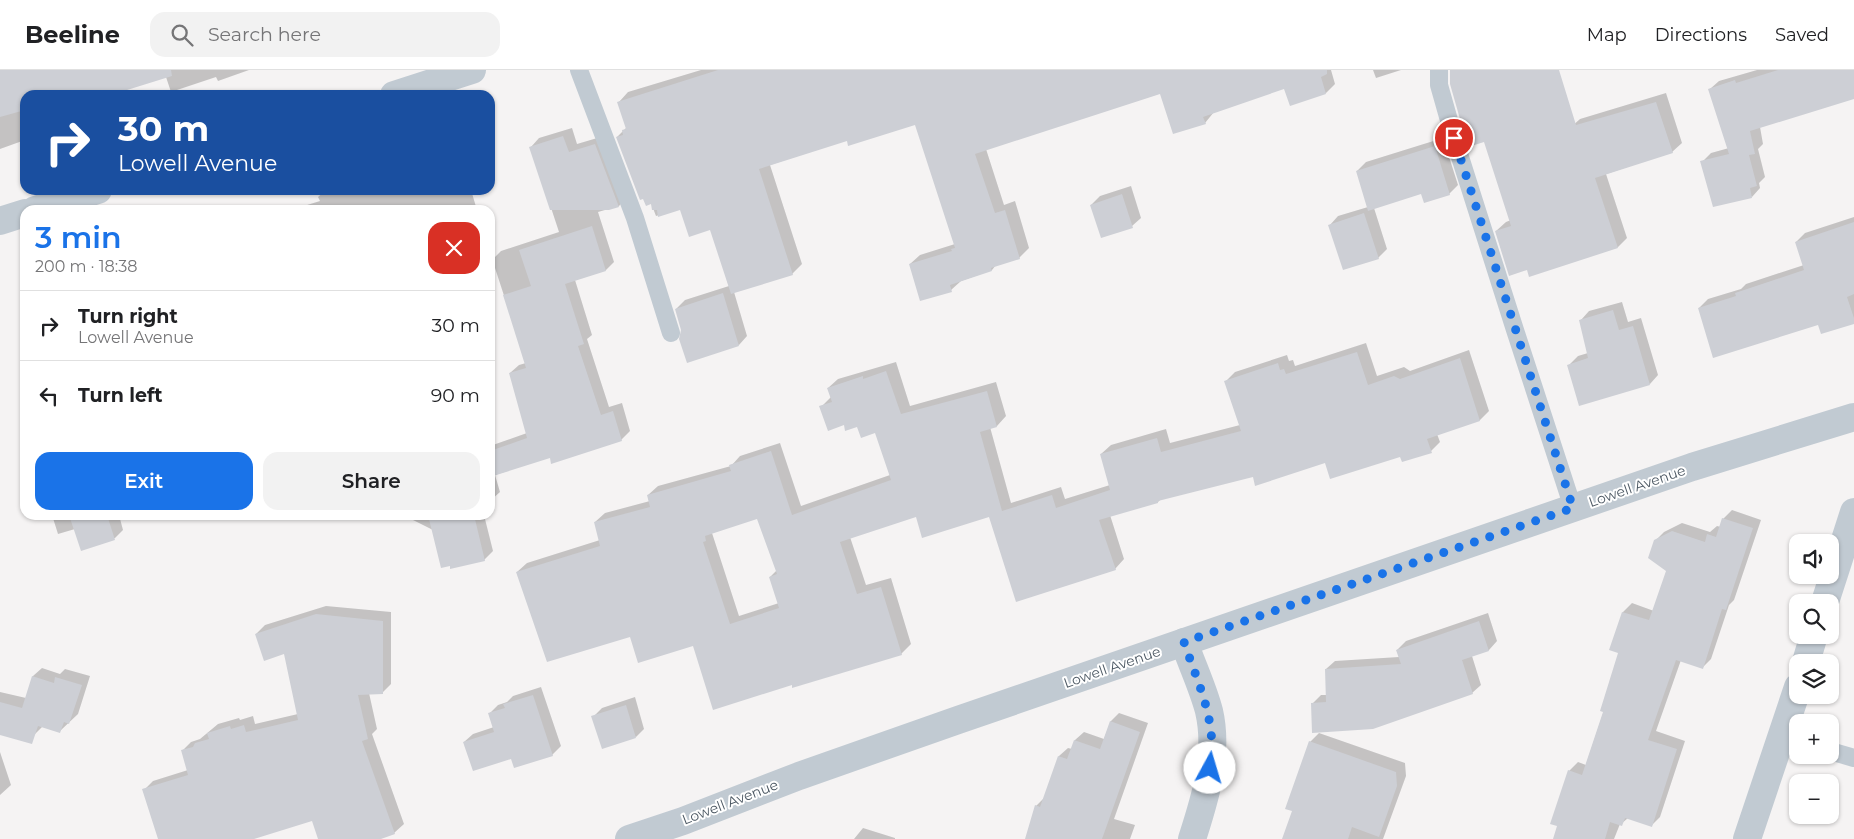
<!DOCTYPE html>
<html lang="en">
<head>
<meta charset="utf-8">
<style>
  :root { --surface:#fff; --page:#f2f2f2; --text:#202124; --muted:#757577; --line:#e0e0e0; --accent:#1a73e8 }
  body { margin:0; font-family:Montserrat,sans-serif; background:var(--page); color:var(--text); height:100vh; display:flex; flex-direction:column; font-size:19px; white-space:nowrap }
  * { box-sizing:border-box; margin:0 }
  p { font-size:16px; color:var(--muted) }
  .icon { flex:none; width:28px; height:28px; fill:none; stroke:currentColor; stroke-width:2; stroke-linecap:round; stroke-linejoin:round }
  .map { position:relative; flex:1; overflow:hidden }
  .panel { position:absolute; left:20px; top:135px; width:475px; height:315px; display:flex; flex-direction:column; background:var(--surface); border-radius:15px; box-shadow:0 1px 4px #0004 }
  .panel>* { flex:none }
  .hud { position:absolute; left:20px; top:20px; width:475px; height:105px; border-radius:15px; box-shadow:0 1px 4px #0004; background:#1a4fa0; color:#fff; overflow:hidden }
  .fabs { position:absolute; left:1789px; top:464px; display:grid; gap:10px }
  .fabs a { display:grid; place-items:center; width:50px; height:50px; border-radius:10px; background:var(--surface); box-shadow:0 1px 4px #0004; font-size:25px }
  .pin { position:absolute; display:grid; place-items:center; width:42px; height:42px; color:#fff; margin:-21px; border:2px solid #fff; border-radius:50%; box-shadow:0 1px 5px #0007 }
  .me { position:absolute; width:55px; margin:-28px; rotate:6deg; stroke-linejoin:round; filter:drop-shadow(0 0 4px #0008) }
  .turn { display:flex; align-items:center; gap:18px; height:105px; padding:0 15px; font-size:22px }
  .turn .icon { width:65px; height:65px; stroke-width:2.5 }
  .turn b { display:block; font-size:35px; line-height:42px }
  .round { display:grid; place-items:center; flex:none; width:52px; height:52px; border-radius:15px; background:var(--page) }
  .overview { display:flex; align-items:center; justify-content:space-between; height:85px; padding:0 15px }
  h1 { font-size:30px; font-weight:600; line-height:38px; color:var(--accent) }
  .cta { display:flex; gap:10px; margin-top:auto; padding:10px 15px }
  .cta a { flex:1; height:58px; border-radius:15px; background:var(--accent); color:#fff; font-size:20px; font-weight:600; line-height:58px; text-align:center }
  .cta a+a { background:var(--page); color:var(--text) }
  ul { padding:0; list-style:none }
  li { display:flex; align-items:center; gap:15px; height:70px; padding:0 15px; border-top:1px solid var(--line) }
  li div { flex:1 }
  li b { display:block; font-size:19px }
  li em { font-style:normal }
  header { display:flex; align-items:center; gap:30px; box-sizing:border-box; height:70px; padding:0 25px; background:var(--surface); border-bottom:1px solid var(--line) }
  header strong { font-size:24px }
  nav { display:flex; gap:28px; margin-inline-start:auto; font-size:18px }
  .search { width:350px; height:45px; background:var(--page); display:flex; align-items:center; gap:12px; box-sizing:border-box; padding:0 18px; border-radius:15px; color:var(--muted); font-size:19px }
  .map>svg:first-child { display:block }
</style>
</head>
<body>
<header>
<strong>Beeline</strong>
<div class="search"><svg class="icon" aria-label="search" viewBox="0 0 24 24"><circle cx="10" cy="10" r="6"/><path d="M15 15l6 6"/></svg>Search here</div>
<nav><a>Map</a><a>Directions</a><a>Saved</a></nav>
</header>
<div class="map">
<svg width="1854" height="769" viewBox="0 0 1854 769">
  <rect width="100%" height="100%" fill="#f5f3f3"/>
  <path fill="#0003" fill-rule="evenodd" d="M0,0H249L218,11L216,7L171,22L166,7L106,25H25V70L0,79Z
    M701,0H1331L1335,14L1326,23L1285,17L1214,42L1205,53L1161,23L986,79L1004,135L1015,131L1029,178L1019,188L996,195L992,200L961,211L951,220L910,194L920,185L955,174L916,53L847,69L770,95L802,194L792,204L734,222L747,266L739,275L683,260L676,239L685,230L729,216L711,158L681,138L656,146L651,133L617,67L627,57L619,32L628,22Z
    M1373,0H1401L1376,8Z
    M1467,0H1514L1570,58L1580,49L1666,23L1682,73L1672,82L1606,104L1627,168L1618,177L1527,199L1496,161L1506,152L1511,150Z
    M1757,0H1854V28L1760,57L1763,74L1758,79L1765,107L1759,113L1760,118L1752,127L1702,92L1711,83L1729,78L1710,19L1719,11Z
    M572,58L577,74L604,66L627,127L619,136L598,142L614,192L606,200L575,210L592,265L587,269L609,337L622,333L630,361L621,370L551,386L495,405L500,422L490,431V376L527,363L510,303L519,295L526,293L495,198L490,203V181L493,189L501,181L559,162L531,77L539,68Z
    M1443,68L1458,115L1449,124L1421,123L1374,138L1387,179L1378,188L1330,155L1338,146L1368,137L1357,101L1366,92Z
    M1131,116L1141,148L1132,156L1091,135L1100,126Z
    M326,120H471L477,140H291L320,131L318,127Z
    M1854,147V252L1819,254L1699,238L1708,229L1741,219L1746,214L1804,195L1796,172L1805,163Z
    M1622,232L1628,252L1641,248L1658,305L1650,314L1569,295L1578,286L1588,283L1581,250L1589,241Z
    M1366,273L1377,306L1404,297L1410,301L1469,280L1489,341L1480,350L1437,364L1440,372L1431,381L1326,391L1254,406L1161,429L1158,432L1110,445L1124,489L1115,499L990,445L916,446L850,467L866,515L891,508L911,574L901,584L793,613L694,574L630,566L517,502L527,493L600,470L595,452L605,443L650,431L648,425L658,416L731,396L740,386L780,373L801,436L890,405L876,361L858,355L844,354L821,337L831,327L828,318L838,309L896,292L910,336L996,312L1006,346L997,356L990,357L1011,433L1061,417L1065,429L1110,415L1101,384L1111,375L1166,359L1170,373L1240,355L1226,311L1235,302L1287,285L1289,291L1293,290L1295,296ZM758,447L777,500L770,507L779,533L739,546L712,463Z
    M1732,440L1761,450L1734,530L1729,535L1711,589L1702,598L1681,590L1656,661L1685,671L1660,747L1652,755L1628,748L1621,754H1620L1614,769H1564L1569,701L1578,692L1586,695L1604,641L1620,583L1611,579L1623,542L1632,533L1654,541L1667,501L1655,471L1664,462L1682,453L1710,462L1717,456L1721,457L1723,449Z
    M52,445H119L123,460L115,468L82,479L75,459L58,464Z
    M403,445H489L485,449L493,481L484,490L433,460Z
    M326,536L391,542V614L382,623H369L377,659L372,664L404,754L394,763L377,769H320L313,750L249,769H159L144,720L153,711L188,700L182,681L191,672L200,669L218,654L239,648L240,650L253,646L255,654L298,644L285,583L256,564L265,555Z
    M1488,543L1497,571L1489,580L1472,586L1481,615L1472,623L1312,634L1321,625H1327L1326,599L1335,591L1399,587L1397,580L1406,571Z
    M42,598L60,604L65,599L90,606L78,644L60,661L43,656L34,665L0,654V622L26,628L33,606Z
    M541,617L561,676L552,685L512,687L464,672L473,664L494,657L489,644L498,635L507,632L513,626Z
    M635,627L644,659L636,667L593,647L602,638Z
    M1119,643L1148,653L1114,749L1135,755L1130,769H1026L1036,736L1045,727L1059,686L1068,678L1072,679L1075,670L1084,662L1104,669L1111,651Z
    M1319,663L1405,693L1406,706L1383,769H1284L1293,741L1310,672Z
    M0,682L11,715L0,725Z
    M863,758L895,768V769H854Z"/>
  <path fill="#cdcfd5" fill-rule="evenodd" d="M0,0H171L172,6L111,25H25V40L0,47Z
    M718,0H1327V4L1321,7L1326,24L1290,36L1284,19L1203,47L1206,54L1173,64L1160,24L975,84L995,143L1005,140L1020,189L991,198L992,201L950,215L952,222L920,231L909,194L952,181L951,179L955,178L915,55L848,76L847,71L759,99L793,205L731,224L710,160L689,167L680,140L658,147L657,140H652L651,134L646,136L643,129L640,130L616,67L623,65L622,60L626,59L617,32Z
    M1450,0H1559L1576,55L1656,32L1673,83L1595,108L1618,178L1529,207L1527,200L1509,206L1495,161L1511,156L1484,72L1468,77L1450,14Z
    M1778,0H1854V29L1750,61L1755,84L1749,85L1757,116L1750,118L1752,128L1713,137L1700,91L1729,84L1708,19L1735,10L1736,13Z
    M563,66L569,82L595,74L619,137L609,140H550L529,77Z
    M1435,76L1450,125L1424,133L1421,124L1368,141L1356,101Z
    M1122,124L1133,158L1101,168L1090,135Z
    M1364,143L1379,189L1343,200L1328,155Z
    M1854,152V224L1847,227L1854,248V254L1821,264L1818,255L1713,288L1698,238L1736,226L1735,223L1804,200L1795,172Z
    M592,156L606,201L565,214L584,274L578,276L601,345L613,341L622,371L551,394L550,388L490,407V381L527,368L509,303L526,298L503,225L531,216L519,180Z
    M723,223L739,276L687,293L679,269L681,260L675,239Z
    M1613,240L1619,260L1633,256L1650,315L1579,336L1567,295L1588,288L1579,250Z
    M1357,282L1368,315L1394,306L1400,309L1460,288L1480,351L1427,369L1432,383L1402,392L1400,387L1330,409L1325,393L1255,416L1253,407L1158,431V433L1099,450L1116,500L1016,532L989,447L922,468L916,447L840,472L857,524L881,517L902,585L792,618V615L713,640L693,576L638,593L630,567L547,592L516,502L600,476L594,452L650,437L647,425L731,401L729,395L771,381L792,445L891,410L875,363L861,368L857,357L845,361L844,355L828,361L819,336L832,332L827,318L863,306V309L886,301L901,344L987,321L997,357L980,362L1002,441L1052,425L1056,438L1110,420L1100,384L1157,368L1161,382L1241,361L1224,311L1278,293L1280,300L1284,299L1286,304ZM757,449L777,504L769,507L779,538L730,554L703,472L706,471L705,466Z
    M69,445H107L115,470L81,481Z
    M428,445H474L485,491L450,499V496L441,498Z
    M1722,448L1753,458L1726,540L1722,539L1703,599L1676,590L1648,670L1677,679L1652,757L1625,748L1622,756L1610,752L1605,769H1553L1557,756L1550,754L1568,700L1582,705L1603,642L1600,641L1618,583L1609,580L1622,542L1649,550L1666,501L1648,488L1654,470L1672,461L1705,472L1707,464L1716,467Z
    M316,544L383,551V624L358,625L368,669L362,671L395,764L381,769H318L312,751L254,769H158L142,719L188,705L181,680L193,677L195,673L209,669L207,663L230,656L231,659L244,655L246,662L298,650L284,584L264,591L255,564Z
    M1479,551L1489,581L1462,590L1473,624L1373,659L1312,663L1311,633L1326,632L1325,599L1401,594L1396,580Z
    M32,606L54,613L55,607L82,615L69,654L64,652L60,663L38,656L32,674L0,665V632L22,638Z
    M533,625L553,686L514,698L511,689L473,701L463,672L494,662L488,643L505,638L503,634Z
    M626,635L636,668L602,679L591,646Z
    M1110,651L1140,662L1102,769H1025L1035,735L1040,737L1058,686L1067,689L1074,670L1100,679Z
    M1309,671L1396,702L1397,716L1379,767L1352,757L1348,769H1282L1292,741L1285,739Z"/>
  <g fill="none" stroke-linecap="round" stroke-linejoin="round">
    <path stroke="#c1cad2" stroke-width="18" d="M579,0L635,148L671,263
      M1439,0V15L1454,68L1515,260L1573,438
      M1830,681L1854,688"/>
    <path stroke="#c1cad2" stroke-width="28" d="M394,25L472,0
      M35,140L98,120
      M0,151L25,143
      M1184,572C1192,595 1203,618 1209,641C1219,684 1205,729 1192,769"/>
    <path stroke="#c1cad2" stroke-width="28" d="M1825,532L1854,442
      M1806,592L1814,565
      M629,769L683,751L799,706L958,650L1692,397L1854,347
      M1747,769L1798,617"/>
  </g>
  <g fill="none" stroke-linecap="round" stroke-linejoin="round">
    <path stroke="#1a73e8" stroke-width="9" stroke-dasharray="0 16.2" d="M1210,698C1218,652 1198,614 1184,572L1573,438L1454,68"/>
  </g>
  <g text-anchor="middle" stroke-width="4" stroke-linejoin="round" paint-order="stroke">
    <g font-size="14" fill="#4a5661" stroke="#fff">
      <text transform="translate(1637 416) rotate(-19)" y="5">Lowell Avenue</text>
      <text transform="translate(1112 597) rotate(-19)" y="5">Lowell Avenue</text>
      <text transform="translate(730 732) rotate(-21)" y="5">Lowell Avenue</text>
    </g>
  </g>
</svg>
<div class="fabs">
<a><svg class="icon" aria-label="sound" viewBox="0 0 24 24"><path d="M4 9h4l5-4v14l-5-4H4zM17 9q2 3 0 6"/></svg></a>
<a><svg class="icon" aria-label="search" viewBox="0 0 24 24"><circle cx="10" cy="10" r="6"/><path d="M15 15l6 6"/></svg></a>
<a><svg class="icon" aria-label="layers" viewBox="0 0 24 24"><path d="M12 4l9 5-9 5-9-5zM3 14l9 5 9-5"/></svg></a>
<a>+</a>
<a>−</a>
</div>
<div class="pin" style="left:1454px;top:68px;background:#d93025"><svg class="icon" aria-label="arrive" viewBox="0 0 24 24"><path d="M6 21V4h12l-3 4 3 4H6"/></svg></div>
<svg class="me" style="left:1210px;top:698px" viewBox="-20 -20 40 40"><circle r="19" fill="#fff"/><path d="M0-13L10 11 0 6-10 11z" fill="#1a73e8"/></svg>
<div class="hud">
<div class="turn"><svg class="icon" aria-label="right" viewBox="0 0 24 24"><path d="M7 20v-9h11M14 6l5 5-5 5"/></svg><div><b>30 m</b>Lowell Avenue</div></div>
</div>
<section class="panel">
<div class="overview"><div><h1>3 min</h1><p>200 m · 18:38</p></div><a class="round" style="background:#d93025;color:#fff"><svg class="icon" aria-label="close" viewBox="0 0 24 24"><path d="M6 6l12 12M18 6L6 18"/></svg></a></div>
<ul>
<li><svg class="icon" aria-label="right" viewBox="0 0 24 24"><path d="M7 20v-9h11M14 6l5 5-5 5"/></svg><div><b>Turn right</b><p>Lowell Avenue</p></div><em>30 m</em></li>
<li><svg class="icon" aria-label="left" viewBox="0 0 24 24"><path d="M17 20v-9H6M10 6l-5 5 5 5"/></svg><div><b>Turn left</b></div><em>90 m</em></li>
</ul>
<div class="cta"><a>Exit</a><a>Share</a></div>
</section>
</div>
</body>
</html>
